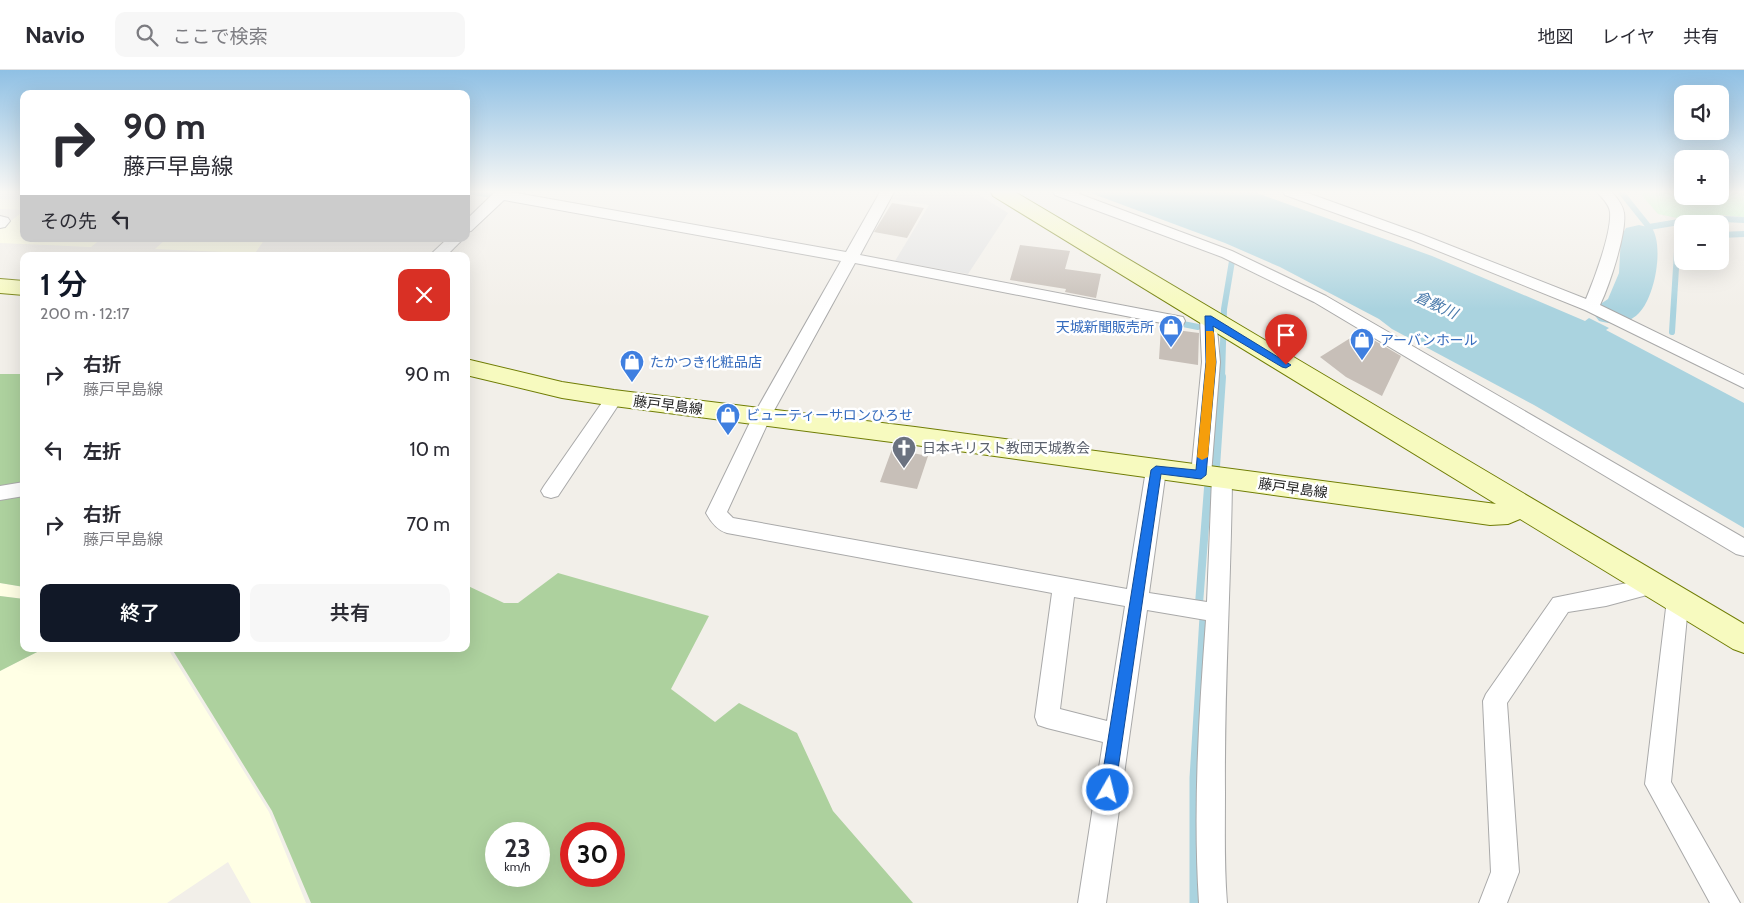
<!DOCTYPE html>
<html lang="ja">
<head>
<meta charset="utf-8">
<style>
  :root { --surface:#fff; --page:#f7f7f7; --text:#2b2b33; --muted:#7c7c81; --line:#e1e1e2; --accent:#111827 }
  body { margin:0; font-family:Cabin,"Noto Sans JP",sans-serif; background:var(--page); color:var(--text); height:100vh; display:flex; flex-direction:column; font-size:19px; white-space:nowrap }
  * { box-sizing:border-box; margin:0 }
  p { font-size:16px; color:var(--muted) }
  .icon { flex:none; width:28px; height:28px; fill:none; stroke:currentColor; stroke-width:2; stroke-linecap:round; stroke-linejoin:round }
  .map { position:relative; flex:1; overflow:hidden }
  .panel { position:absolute; left:20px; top:182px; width:450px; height:400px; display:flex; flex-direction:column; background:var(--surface); border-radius:10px; box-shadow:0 5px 20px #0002 }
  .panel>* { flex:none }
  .banner { position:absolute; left:20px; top:20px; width:450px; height:152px; border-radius:10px; box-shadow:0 5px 20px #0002; background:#fff; color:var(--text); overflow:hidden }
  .controls { position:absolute; left:1674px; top:15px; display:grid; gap:10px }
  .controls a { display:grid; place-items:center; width:55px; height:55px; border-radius:10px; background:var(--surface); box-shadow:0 5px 20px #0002; font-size:25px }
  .speed { position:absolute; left:485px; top:752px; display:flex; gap:10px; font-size:25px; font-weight:700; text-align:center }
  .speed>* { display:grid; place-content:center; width:65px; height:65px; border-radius:50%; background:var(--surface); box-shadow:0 5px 20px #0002; line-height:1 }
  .speed small { font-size:12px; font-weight:400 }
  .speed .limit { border:8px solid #d22; background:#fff; color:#111 }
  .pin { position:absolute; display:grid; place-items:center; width:42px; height:42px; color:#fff; margin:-51px -21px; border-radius:50% 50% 50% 0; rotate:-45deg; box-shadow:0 0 5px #0007 }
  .pin .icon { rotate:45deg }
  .me { position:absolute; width:55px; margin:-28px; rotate:8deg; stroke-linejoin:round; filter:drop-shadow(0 0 4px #0008) }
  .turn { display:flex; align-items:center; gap:18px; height:105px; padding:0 20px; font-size:22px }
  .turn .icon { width:65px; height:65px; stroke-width:2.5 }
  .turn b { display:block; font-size:35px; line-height:42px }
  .then { display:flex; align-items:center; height:48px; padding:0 20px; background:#0003; gap:10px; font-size:19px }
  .round { display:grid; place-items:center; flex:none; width:52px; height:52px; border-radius:10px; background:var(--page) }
  .head { display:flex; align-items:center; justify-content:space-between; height:85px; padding:0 20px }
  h1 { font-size:30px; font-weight:600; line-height:38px; color:var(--accent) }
  .cta { display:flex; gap:10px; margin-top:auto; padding:10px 20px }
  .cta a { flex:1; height:58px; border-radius:10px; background:var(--accent); color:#fff; font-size:20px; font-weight:600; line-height:58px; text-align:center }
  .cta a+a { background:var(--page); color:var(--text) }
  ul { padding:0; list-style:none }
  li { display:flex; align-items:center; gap:15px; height:75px; padding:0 20px }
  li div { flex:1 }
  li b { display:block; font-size:19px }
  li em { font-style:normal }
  header { display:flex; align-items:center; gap:30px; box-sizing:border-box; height:70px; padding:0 25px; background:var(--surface); border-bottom:1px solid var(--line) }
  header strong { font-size:24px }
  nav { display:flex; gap:28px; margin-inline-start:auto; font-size:18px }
  .search { width:350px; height:45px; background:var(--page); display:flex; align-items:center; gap:12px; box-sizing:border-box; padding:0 18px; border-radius:10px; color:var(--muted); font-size:19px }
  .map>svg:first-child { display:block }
</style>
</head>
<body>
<header>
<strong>Navio</strong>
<div class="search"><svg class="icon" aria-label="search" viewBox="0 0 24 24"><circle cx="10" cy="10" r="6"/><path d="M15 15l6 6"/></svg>ここで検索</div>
<nav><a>地図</a><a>レイヤ</a><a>共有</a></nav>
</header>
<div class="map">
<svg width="1744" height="833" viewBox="0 0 1744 833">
  <rect width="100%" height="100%" fill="#f2efe9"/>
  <path fill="#ffffe5" d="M0,129L24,130V140L0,139Z
    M24,141V169H101L91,177L0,173V159Z
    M166,169H265L253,186H246L248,183L155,179Z
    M0,513L24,517V529L0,526Z
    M43,579H168L269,742L306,833H251L228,792L167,833H0V601Z"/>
  <path fill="#add19e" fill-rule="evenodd" d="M0,304H24V517L0,513Z
    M558,503L709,546L671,619L715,652L739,633L797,663L833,741L913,833H311L272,741L172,579H466V515L504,533H518ZM496,764H539V806H496ZM571,764H614V806H571Z
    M0,526L24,529V579H43L0,601Z"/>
  <path fill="#c8facc" d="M1639,122H1682V126H1720V122H1744V147L1721,145L1677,148L1658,144Z"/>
  <path fill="#e2e2e2" d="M894,122H974L1008,143L968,204L895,191L929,135L890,129Z"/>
  <path fill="#aad3df" d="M1088,122H1254L1432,186L1585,251L1589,248L1609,258L1606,260L1744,333V458L1534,335L1392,259L1379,249L1280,197L1225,173Z"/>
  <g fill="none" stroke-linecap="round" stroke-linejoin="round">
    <path stroke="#aad3df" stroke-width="6" d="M474,122L492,125
      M1621,122L1649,157
      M1720,165L1744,164
      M1639,166L1649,157L1703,148L1744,150
      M1178,253L1198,257
      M1672,262L1677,182L1678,174L1682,171
      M1222,308L1224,239L1232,191"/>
    <path stroke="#aad3df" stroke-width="8" d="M1216,397L1222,307
      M1202,541L1199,534L1208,418"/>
    <path stroke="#aad3df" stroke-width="9" d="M1194,833V708L1204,547L1201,539"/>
    <path fill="#aad3df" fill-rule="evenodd" d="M1639,155L1652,158C1664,177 1655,227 1639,243C1627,255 1614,255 1599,251L1593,243L1599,235L1608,229L1619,203L1621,166L1626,158Z"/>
  </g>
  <path fill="#c7bfb8" d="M892,133L924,138L907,168L874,162Z
    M1020,175L1070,181L1065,199L1101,204L1096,228L1065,222L1066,219L1010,210Z
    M1161,258L1199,263L1198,295L1159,289Z
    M1360,262L1401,286L1382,326L1346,307L1320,287Z
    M892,379L928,386L917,419L880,412Z"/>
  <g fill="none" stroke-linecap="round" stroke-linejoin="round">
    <defs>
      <path id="street" d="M495,122H511L846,182L880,122H894L860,185L1183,247L1185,251L1183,255L1177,256L855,193L771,346L727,442L733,448L1127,519L1146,400L1149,395L1156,393L1163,395L1166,400L1149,523L1207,532L1212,408L1215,403L1222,401L1229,403L1232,408C1231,513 1224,618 1225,723C1225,760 1224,796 1227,833H1199C1193,739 1199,644 1206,550L1147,540L1106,833H1078L1103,672L1047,658L1038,655L1035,647L1052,523L727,463C717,460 711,452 706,443L753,346L841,191L504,130L471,161L466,162V150ZM1074,527L1125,536L1107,651L1060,639Z
        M1053,122H1074L1232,181L1326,226L1744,468V486L1736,484L1314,232L1222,187L1055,125Z
        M1283,122H1305L1421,164L1586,229C1594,210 1612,162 1610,142C1609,134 1602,128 1597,122H1612C1617,128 1623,135 1624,143C1627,163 1609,216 1600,235L1744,305V318L1585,240L1411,170L1285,125Z
        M0,146L8,148L10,151L5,157L0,158Z
        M447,169H463L446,186H429Z
        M1208,243L1214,244L1216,248L1220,292L1211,405L1208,410L1201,412L1194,410L1191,405L1202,292L1200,248L1202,244Z
        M614,322L620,324L623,328L558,426L551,428L544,426L541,421L544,416L608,324Z
        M24,412V426L0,430V416Z
        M1645,501L1653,504L1656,510L1647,525L1606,536L1568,542L1507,633L1519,802L1507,833H1479L1491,802L1483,631L1486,624L1553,528L1632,512L1637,504Z
        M1663,512C1674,516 1683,526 1688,536L1671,712L1740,833H1710L1645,714L1666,538L1652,521L1655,515Z"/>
      <path id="secondary" d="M991,122H1015L1744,554V583L1733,579L1520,449L1508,454L1490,455L915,375L614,336L562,328L466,305V289L562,312L614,320L915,357L1496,434L993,126Z
        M0,209L24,211V225L0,223Z"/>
    </defs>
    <use href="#street" stroke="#a9a9a9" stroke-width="2"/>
    <use href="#secondary" stroke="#707d05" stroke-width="2"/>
    <use href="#street" fill="#fff" fill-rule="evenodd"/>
    <use href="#secondary" fill="#f7fabf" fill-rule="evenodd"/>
  </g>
  <linearGradient id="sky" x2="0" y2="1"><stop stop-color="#8fc0e4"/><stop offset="0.51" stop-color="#f9f8f5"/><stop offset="1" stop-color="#f9f8f5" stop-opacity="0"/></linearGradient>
  <rect width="1744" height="239" fill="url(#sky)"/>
  <path fill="#1a73e8" stroke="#114b97" d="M1205,246H1211L1291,295L1286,298L1282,297L1213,256L1216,292L1206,405L1201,409L1161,404L1115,720L1113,725L1108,727L1102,725L1100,720L1151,400L1156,396L1196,400L1206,292Z"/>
  <path fill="#f59e0b" d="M1206,261H1213L1214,263L1216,292L1208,387L1202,390L1197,387L1206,292Z"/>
  <defs>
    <symbol id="shop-pin" viewBox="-11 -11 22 30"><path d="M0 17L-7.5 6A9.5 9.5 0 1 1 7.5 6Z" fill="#3f7fe0" stroke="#fff"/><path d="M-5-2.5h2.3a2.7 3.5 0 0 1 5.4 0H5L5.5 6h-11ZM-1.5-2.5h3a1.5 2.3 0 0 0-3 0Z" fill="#fff"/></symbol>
    <symbol id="church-pin" viewBox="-11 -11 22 30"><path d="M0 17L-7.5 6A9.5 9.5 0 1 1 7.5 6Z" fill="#6b7280" stroke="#fff"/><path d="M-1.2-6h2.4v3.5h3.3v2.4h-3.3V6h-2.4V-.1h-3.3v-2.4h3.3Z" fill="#fff"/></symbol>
  </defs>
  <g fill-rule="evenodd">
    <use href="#shop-pin" x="1157" y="243" width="28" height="38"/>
    <use href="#shop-pin" x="1348" y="256" width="28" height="38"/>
    <use href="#shop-pin" x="618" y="278" width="28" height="38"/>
    <use href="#shop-pin" x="714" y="331" width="28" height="38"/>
    <use href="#church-pin" x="890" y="364" width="28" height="38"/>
  </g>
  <g text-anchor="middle" stroke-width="5" stroke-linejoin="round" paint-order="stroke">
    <g font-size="14" fill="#366cbe" stroke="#fff" text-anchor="start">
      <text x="1154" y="262" text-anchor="end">天城新聞販売所</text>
      <text x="1380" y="275">アーバンホール</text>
      <text x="650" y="297">たかつき化粧品店</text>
      <text x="746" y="350">ビューティーサロンひろせ</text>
    </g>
    <g font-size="14" fill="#222" stroke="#fff">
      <text transform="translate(668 335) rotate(7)" y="5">藤戸早島線</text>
      <text transform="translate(1293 418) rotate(8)" y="5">藤戸早島線</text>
    </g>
    <g font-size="14" fill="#5b616d" stroke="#fff" text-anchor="start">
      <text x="922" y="383">日本キリスト教団天城教会</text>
    </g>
    <g font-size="15" font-style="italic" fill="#4a7aab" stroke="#fff">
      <text transform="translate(1436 235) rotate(25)" y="5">倉敷川</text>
    </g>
  </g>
</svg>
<div class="controls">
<a><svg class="icon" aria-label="sound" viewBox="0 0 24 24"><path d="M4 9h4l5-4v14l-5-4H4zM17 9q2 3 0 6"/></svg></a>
<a>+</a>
<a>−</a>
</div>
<div class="speed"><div>23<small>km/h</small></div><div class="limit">30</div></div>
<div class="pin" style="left:1286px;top:295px;background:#d93025"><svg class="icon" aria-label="arrive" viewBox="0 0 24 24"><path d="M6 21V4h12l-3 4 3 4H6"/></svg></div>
<svg class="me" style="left:1108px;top:720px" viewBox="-20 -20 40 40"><circle r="17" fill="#1a73e8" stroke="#fff" stroke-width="3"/><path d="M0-11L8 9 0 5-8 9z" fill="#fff"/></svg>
<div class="banner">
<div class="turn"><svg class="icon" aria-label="right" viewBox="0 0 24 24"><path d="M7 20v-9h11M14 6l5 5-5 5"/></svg><div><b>90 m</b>藤戸早島線</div></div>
<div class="then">その先<svg class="icon" aria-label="left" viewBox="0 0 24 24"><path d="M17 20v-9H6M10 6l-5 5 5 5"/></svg></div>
</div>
<section class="panel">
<div class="head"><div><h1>1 分</h1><p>200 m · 12:17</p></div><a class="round" style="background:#d93025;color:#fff"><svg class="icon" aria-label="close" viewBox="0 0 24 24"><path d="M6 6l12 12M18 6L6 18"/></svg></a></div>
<ul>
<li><svg class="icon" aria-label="right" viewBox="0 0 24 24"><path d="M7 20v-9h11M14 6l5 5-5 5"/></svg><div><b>右折</b><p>藤戸早島線</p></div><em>90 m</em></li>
<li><svg class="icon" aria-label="left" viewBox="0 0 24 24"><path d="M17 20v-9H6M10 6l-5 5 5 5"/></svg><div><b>左折</b></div><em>10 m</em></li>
<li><svg class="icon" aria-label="right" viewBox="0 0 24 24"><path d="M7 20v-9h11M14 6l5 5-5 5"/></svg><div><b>右折</b><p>藤戸早島線</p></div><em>70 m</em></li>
</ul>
<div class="cta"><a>終了</a><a>共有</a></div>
</section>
</div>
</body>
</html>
